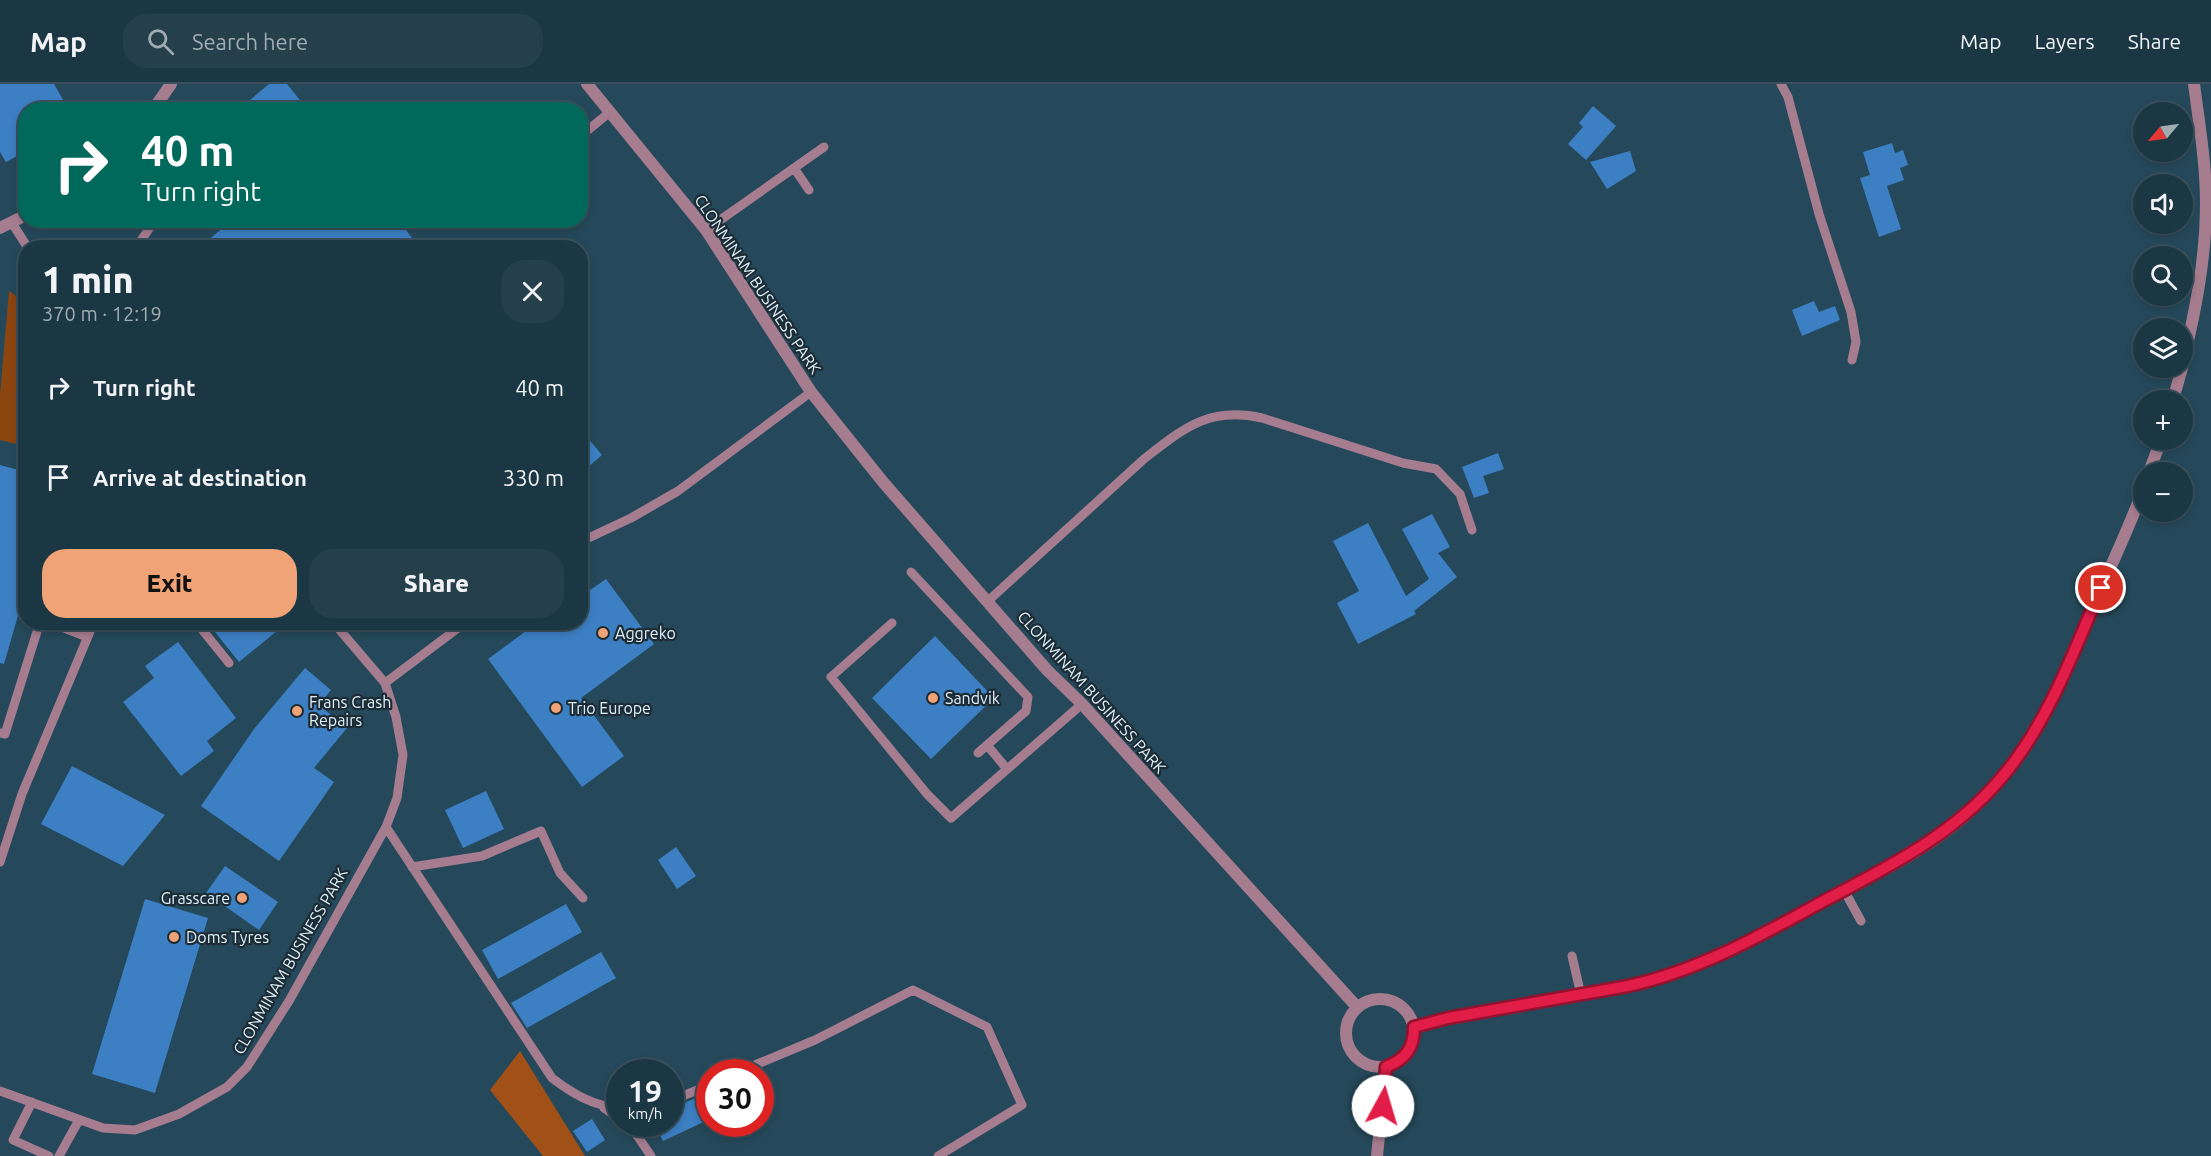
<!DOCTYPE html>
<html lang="en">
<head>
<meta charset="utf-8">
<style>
  :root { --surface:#1c3744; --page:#253f4b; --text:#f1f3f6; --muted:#a0acb2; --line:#3a515d; --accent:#efa376 }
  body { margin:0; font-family:Ubuntu,sans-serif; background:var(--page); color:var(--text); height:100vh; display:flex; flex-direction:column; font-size:22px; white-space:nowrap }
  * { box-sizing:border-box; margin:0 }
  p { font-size:20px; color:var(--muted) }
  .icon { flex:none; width:33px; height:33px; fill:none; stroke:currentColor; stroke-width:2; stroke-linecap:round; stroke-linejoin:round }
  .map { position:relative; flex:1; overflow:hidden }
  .panel { position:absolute; left:18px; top:156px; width:570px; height:390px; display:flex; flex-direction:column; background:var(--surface); border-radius:24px; box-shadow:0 3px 9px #0003,0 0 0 2px var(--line) }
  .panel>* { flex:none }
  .hud { position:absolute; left:18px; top:18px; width:570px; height:126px; border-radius:24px; box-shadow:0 3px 9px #0003,0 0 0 2px var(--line); background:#00695c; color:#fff; overflow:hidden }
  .needle { width:39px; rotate:241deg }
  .controls { position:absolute; left:2133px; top:18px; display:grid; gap:12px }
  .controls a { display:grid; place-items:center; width:60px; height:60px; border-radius:50%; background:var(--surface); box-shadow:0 3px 9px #0003,0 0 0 2px var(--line); font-size:30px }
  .speed { position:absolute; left:606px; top:975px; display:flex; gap:12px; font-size:30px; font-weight:700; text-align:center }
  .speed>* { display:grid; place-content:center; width:78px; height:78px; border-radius:50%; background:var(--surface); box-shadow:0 3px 9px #0003,0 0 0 2px var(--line); line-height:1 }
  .speed small { font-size:15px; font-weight:400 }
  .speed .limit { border:9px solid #d22; background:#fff; color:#111 }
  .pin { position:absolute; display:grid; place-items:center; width:51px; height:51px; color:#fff; margin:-26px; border:3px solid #fff; border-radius:50%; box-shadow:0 2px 6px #0007 }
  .me { position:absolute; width:66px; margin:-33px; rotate:6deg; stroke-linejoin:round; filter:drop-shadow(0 0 4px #0008) }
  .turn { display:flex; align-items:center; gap:21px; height:126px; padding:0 24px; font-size:27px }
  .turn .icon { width:78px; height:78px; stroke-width:2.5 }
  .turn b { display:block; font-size:42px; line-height:51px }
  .round { display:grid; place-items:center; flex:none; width:63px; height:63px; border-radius:24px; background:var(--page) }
  .overview { display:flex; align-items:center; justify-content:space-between; height:102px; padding:0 24px }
  h1 { font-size:36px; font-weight:800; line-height:45px }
  .action { display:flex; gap:12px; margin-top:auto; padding:12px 24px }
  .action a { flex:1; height:69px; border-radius:24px; background:var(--accent); color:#111; font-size:24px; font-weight:800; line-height:69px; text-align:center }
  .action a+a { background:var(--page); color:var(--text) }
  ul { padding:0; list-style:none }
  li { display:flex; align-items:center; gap:18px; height:90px; padding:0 24px }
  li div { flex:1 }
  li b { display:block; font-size:22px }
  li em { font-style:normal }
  header { display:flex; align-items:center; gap:36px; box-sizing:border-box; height:84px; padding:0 30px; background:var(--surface); border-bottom:2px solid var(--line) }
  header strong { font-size:28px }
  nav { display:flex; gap:33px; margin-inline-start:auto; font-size:21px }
  .search { width:420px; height:54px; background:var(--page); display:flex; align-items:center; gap:15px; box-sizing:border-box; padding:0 21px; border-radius:24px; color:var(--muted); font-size:22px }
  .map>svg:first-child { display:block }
</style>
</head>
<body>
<header>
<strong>Map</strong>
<div class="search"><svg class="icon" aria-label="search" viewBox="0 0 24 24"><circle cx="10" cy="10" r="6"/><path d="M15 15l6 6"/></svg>Search here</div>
<nav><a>Map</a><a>Layers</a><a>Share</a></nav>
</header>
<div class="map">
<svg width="2211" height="1072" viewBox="0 0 2211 1072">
  <rect width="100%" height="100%" fill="#25495a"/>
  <path fill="#8d4510" d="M9,207L25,218V362L0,356V311Z"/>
  <path fill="#a15118" d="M520,967L585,1072H543L490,1006Z"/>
  <path fill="#3c7fc3" d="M0,0H54L69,26H26V67L6,78L0,68Z
    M269,0H287L308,26H238Z
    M1593,22L1616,42L1586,76L1568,60L1583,43L1579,39Z
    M1892,59L1895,69L1903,66L1908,81L1900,84L1904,96L1887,102L1901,145L1879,153L1860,94L1870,91L1863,68Z
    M1630,67L1636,87L1607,105L1590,78Z
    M232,136H398L420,164H199Z
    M1814,217L1819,228L1835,222L1840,236L1802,252L1792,226Z
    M580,345L602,371L580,390Z
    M1498,369L1504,385L1483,392L1489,409L1474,414L1462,383Z
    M0,381L26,388V504L4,580L0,579Z
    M1432,430L1450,463L1438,469L1457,493L1414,527L1416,530L1358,560L1337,519L1359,507L1333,457L1368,439L1406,512L1429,495L1402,445Z
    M606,495L654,560L581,614L624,672L582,703L488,575L538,538H580V513Z
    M207,538H288L239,578Z
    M935,552L994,614L931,675L872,614Z
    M178,558L236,634L207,657L214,667L181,692L123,618L154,594L145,582Z
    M305,584L331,606L319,621L347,644L314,684L334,698L279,777L201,722L254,645Z
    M72,682L165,731L123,782L41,740Z
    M486,707L504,745L463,764L445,726Z
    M676,763L696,792L677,805L658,776Z
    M225,782L278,818L259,846L206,809Z
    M145,815L208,834L155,1009L92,990Z
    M566,820L582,848L498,895L482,866Z
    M601,868L616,894L527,944L511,919Z
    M710,1008V1035L663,1057L654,1040H670V1025Z
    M592,1035L605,1056L587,1068L573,1047Z"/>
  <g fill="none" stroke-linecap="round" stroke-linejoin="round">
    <path stroke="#a67d8f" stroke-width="9" d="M1781,0L1788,13L1819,130L1851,228L1856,258L1852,276
      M588,46L610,28
      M794,84L809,106
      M12,139L28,164
      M706,146L824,63
      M136,164L155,136
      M580,458L631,434L678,407L811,308
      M911,488L1028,613L1026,627L978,669
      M988,517L1144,375C1184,344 1209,322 1262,334L1403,379L1436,385L1460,410L1472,446
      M49,538L87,553
      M196,538L229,579
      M892,539L831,593L927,710L951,734L1082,620
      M385,599L466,538
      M0,649L5,650L40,538
      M987,661L1007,685
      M386,743L552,994C573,1010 593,1022 620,1024
      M0,778L22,710L94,538
      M412,783L482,772L541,747L560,789L583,814
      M1844,806L1861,837
      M1572,872L1581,911
      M738,988L815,956L913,906L987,943L1022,1021L938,1072
      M0,1007L103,1044L135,1046L179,1030L227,1003L247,983L289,917L386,743L397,714L403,671L396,633L385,599L333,538
      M670,1017L710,1001
      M32,1018L13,1056L49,1072
      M604,1024L620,1035
      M625,1040L632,1044L651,1072
      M59,1072L79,1036"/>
    <path stroke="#a67d8f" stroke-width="12" d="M587,0L706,146L811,308L883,398L1047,586L1082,620L1357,923
      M153,26L171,0
      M0,144L26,131
      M2182,283C2195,229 2206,175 2206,119C2206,79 2199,39 2194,0
      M2173,316L2182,284
      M2149,388L2161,356
      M1346 949a34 34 0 1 1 68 0a34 34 0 1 1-68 0Z
      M1414,943L1448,934L1628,902C1694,887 1752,856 1811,824C1867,794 1930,767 1976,722C2034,666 2065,589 2096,516C2112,479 2130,442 2144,403
      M1377,1072L1386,983"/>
  </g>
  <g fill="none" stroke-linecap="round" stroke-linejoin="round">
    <defs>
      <path id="route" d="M1383,1022L1386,983C1406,975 1414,964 1414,943L1448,934L1628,902C1697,887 1758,853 1820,819C1886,784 1953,752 2002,693C2048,639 2073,569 2101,504"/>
    </defs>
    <use href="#route" stroke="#92132f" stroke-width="15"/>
    <use href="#route" stroke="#e11d48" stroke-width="10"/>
  </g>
  <g fill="#efa376" stroke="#1d2c34" stroke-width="2">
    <circle cx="603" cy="549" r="6"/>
    <circle cx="933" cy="614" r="6"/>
    <circle cx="556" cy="624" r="6"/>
    <circle cx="297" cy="627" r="6"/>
    <circle cx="242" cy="814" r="6"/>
    <circle cx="174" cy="853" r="6"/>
  </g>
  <g text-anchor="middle" stroke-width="4.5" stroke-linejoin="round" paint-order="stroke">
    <g font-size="16" fill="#def2fd" stroke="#1d2c34">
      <text transform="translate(758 200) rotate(56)" y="6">CLONMINAM BUSINESS PARK</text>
      <text transform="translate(1092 608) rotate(48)" y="6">CLONMINAM BUSINESS PARK</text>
      <text transform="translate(290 877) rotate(-60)" y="6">CLONMINAM BUSINESS PARK</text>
    </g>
    <g font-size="16" fill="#def2fd" stroke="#1d2c34" text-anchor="start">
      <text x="615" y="555">Aggreko</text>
      <text x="945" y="620">Sandvik</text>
      <text x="309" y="624">Frans Crash<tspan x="309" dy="18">Repairs</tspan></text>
      <text x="568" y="630">Trio Europe</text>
      <text x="230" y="820" text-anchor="end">Grasscare</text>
      <text x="186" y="859">Doms Tyres</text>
    </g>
  </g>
</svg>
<div class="controls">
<a><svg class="needle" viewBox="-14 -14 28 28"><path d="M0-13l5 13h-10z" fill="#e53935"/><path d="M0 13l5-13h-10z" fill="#a0acb2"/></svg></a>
<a><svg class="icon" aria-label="sound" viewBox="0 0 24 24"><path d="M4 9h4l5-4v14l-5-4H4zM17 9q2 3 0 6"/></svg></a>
<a><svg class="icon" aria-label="search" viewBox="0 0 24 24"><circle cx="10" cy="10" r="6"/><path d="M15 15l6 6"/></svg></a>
<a><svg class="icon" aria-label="layers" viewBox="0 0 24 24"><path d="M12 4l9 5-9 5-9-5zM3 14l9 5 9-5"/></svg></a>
<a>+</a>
<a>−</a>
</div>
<div class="speed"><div>19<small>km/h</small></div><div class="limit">30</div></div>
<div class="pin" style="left:2101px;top:504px;background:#d93025"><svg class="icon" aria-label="arrive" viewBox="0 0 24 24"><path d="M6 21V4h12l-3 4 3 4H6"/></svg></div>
<svg class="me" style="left:1383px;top:1022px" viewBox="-20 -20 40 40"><circle r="19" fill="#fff"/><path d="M0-13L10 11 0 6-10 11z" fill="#e11d48"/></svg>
<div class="hud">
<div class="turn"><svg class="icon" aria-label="right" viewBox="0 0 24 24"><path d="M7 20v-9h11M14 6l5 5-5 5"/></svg><div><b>40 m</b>Turn right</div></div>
</div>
<section class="panel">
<div class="overview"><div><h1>1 min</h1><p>370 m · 12:19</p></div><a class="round"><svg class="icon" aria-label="close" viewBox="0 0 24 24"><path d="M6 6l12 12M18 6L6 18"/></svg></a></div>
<ul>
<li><svg class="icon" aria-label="right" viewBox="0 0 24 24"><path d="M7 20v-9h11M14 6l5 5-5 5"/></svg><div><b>Turn right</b></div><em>40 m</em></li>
<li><svg class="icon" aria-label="arrive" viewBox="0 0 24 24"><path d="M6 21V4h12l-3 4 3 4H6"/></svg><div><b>Arrive at destination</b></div><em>330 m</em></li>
</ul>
<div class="action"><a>Exit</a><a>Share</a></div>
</section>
</div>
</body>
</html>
